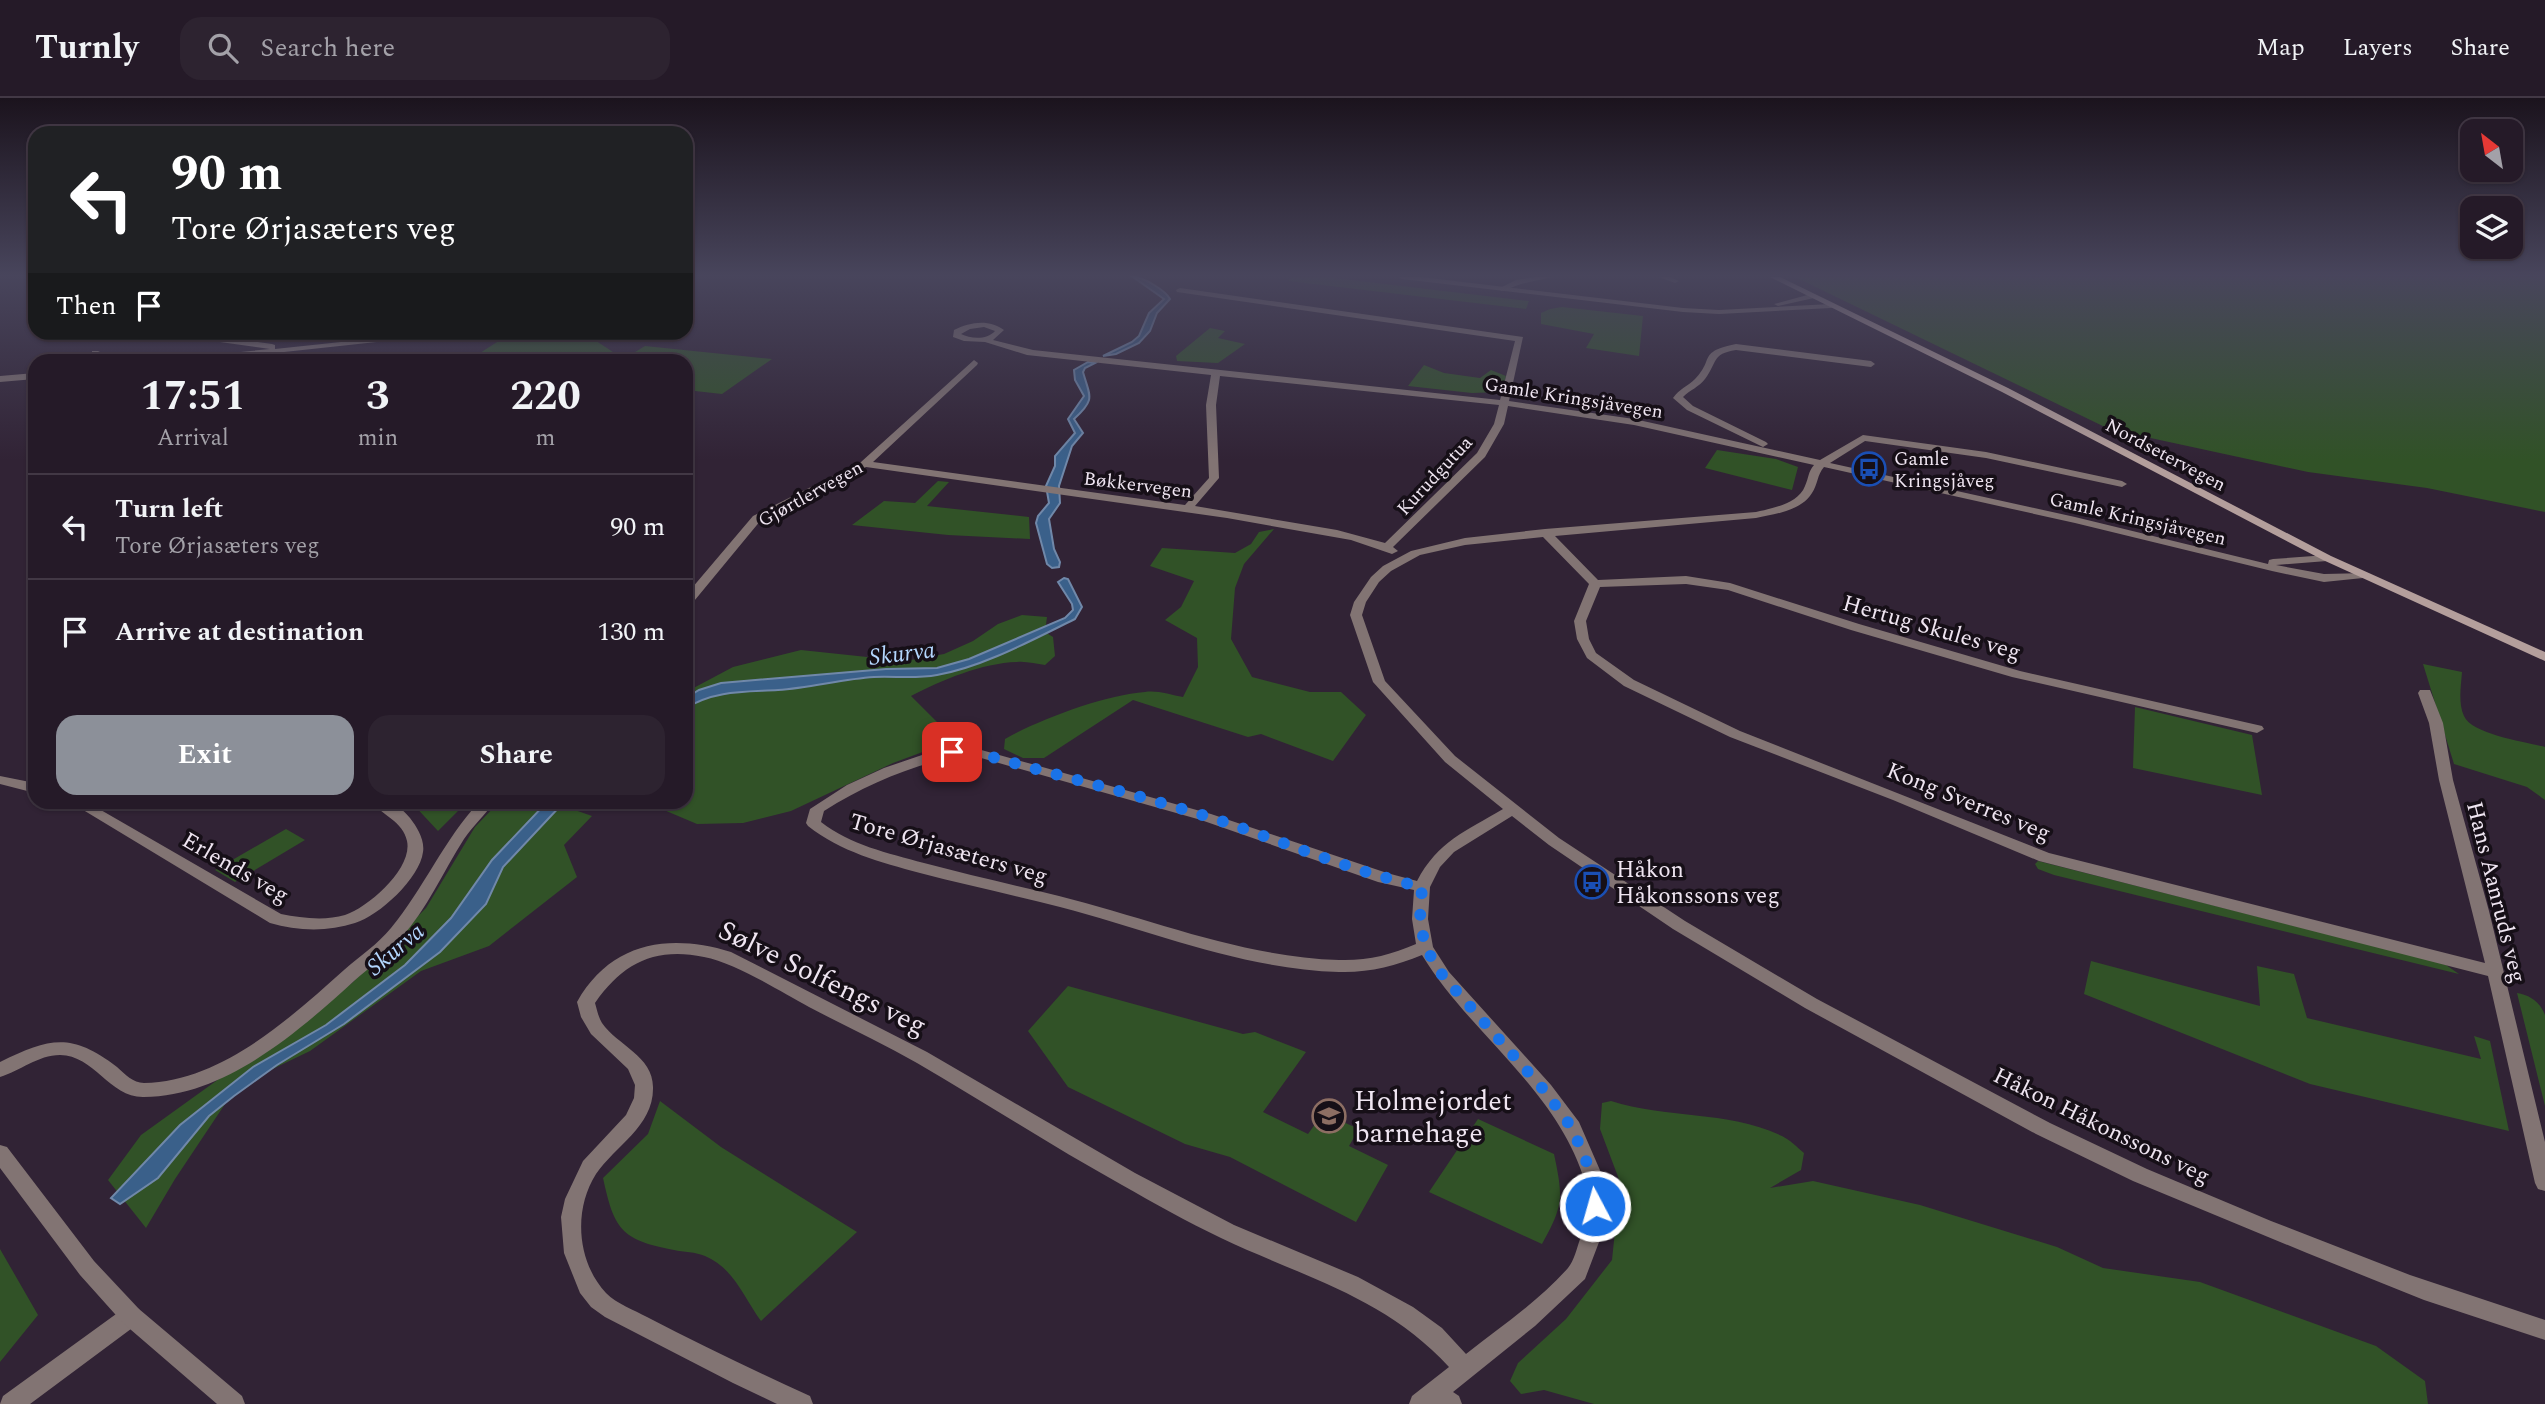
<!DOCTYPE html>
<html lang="en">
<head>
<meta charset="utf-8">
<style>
  :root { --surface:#251a28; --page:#2d2330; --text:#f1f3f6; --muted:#a3a1a8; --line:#423845; --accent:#8c9099 }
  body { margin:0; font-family:Spectral,serif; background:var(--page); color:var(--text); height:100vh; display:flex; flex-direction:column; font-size:26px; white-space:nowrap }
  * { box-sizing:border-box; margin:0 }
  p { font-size:23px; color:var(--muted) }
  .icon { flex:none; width:38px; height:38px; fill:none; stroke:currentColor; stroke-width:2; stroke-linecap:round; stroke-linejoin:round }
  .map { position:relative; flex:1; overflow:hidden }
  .panel { position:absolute; left:28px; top:256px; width:665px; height:455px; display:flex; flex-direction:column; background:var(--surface); border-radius:21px; box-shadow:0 2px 5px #0004,0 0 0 2px var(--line) }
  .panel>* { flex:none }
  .guide { position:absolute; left:28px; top:28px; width:665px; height:214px; border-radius:21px; box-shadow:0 2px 5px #0004,0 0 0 2px var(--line); background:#202124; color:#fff; overflow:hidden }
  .needle { width:46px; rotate:329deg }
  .tools { position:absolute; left:2460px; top:21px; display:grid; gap:14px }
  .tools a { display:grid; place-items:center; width:63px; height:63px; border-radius:14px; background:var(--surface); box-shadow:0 2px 5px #0004,0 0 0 2px var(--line); font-size:35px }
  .pin { position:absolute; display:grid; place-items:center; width:60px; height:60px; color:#fff; margin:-30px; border-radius:14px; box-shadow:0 4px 10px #0006 }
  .me { position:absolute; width:77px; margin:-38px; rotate:354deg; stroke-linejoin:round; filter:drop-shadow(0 0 5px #0008) }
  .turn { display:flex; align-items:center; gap:24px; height:147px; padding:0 28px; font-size:32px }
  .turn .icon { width:91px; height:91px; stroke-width:2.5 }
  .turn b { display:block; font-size:49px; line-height:60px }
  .then { display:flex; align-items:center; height:66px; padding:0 28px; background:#0003; gap:14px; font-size:26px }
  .eta { display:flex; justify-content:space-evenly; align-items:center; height:119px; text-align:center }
  .eta b { font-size:42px; font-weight:700; line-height:49px }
  .cta { display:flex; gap:14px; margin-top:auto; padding:14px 28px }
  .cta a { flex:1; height:80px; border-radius:21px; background:var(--accent); color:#fff; font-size:28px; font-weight:700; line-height:80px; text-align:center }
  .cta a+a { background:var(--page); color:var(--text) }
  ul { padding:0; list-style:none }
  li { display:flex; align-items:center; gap:21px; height:105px; padding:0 28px; border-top:2px solid var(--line) }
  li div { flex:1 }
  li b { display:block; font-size:26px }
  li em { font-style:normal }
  header { display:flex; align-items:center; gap:42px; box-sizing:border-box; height:98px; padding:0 35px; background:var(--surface); border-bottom:2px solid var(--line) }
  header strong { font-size:33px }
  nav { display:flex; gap:38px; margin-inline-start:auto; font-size:24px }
  .search { width:490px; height:63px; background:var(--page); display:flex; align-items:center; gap:18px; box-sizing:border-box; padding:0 24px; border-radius:21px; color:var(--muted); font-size:26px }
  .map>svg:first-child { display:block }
</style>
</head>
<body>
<header>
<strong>Turnly</strong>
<div class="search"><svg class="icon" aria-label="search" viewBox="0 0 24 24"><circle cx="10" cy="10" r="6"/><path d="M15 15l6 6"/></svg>Search here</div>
<nav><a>Map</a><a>Layers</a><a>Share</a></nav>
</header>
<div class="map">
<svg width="2545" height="1306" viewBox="0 0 2545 1306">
  <rect width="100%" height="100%" fill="#312335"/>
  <path fill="#315227" d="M1292,179H1326L1529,203L1526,211L1288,183Z
    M1795,179H2545V414L2427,390L2308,374L2109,331Z
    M1562,209L1643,218L1639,258L1586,250L1594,236L1541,226V215L1550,211Z
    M1210,230L1225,233L1218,240L1245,246L1218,265L1177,263L1176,258Z
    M511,235H584L613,254L562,258L545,262H469Z
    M645,248L772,261L722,296L686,292V262H622Z
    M1424,267L1444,275L1480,280L1491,272L1506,278L1502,294L1472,295L1408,288Z
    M1717,352L1776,361L1798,369L1792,392L1705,370Z
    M938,383L949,384L927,408L1029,419L1030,441L948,437L852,427L884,403L915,405Z
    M1274,431L1244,466L1235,490L1231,541L1252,579L1310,594H1341L1366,617L1333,663L1261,636L1248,639L1133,602L1044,660H1023L1004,651L1005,641C1040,621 1105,597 1145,594C1157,592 1171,597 1183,599L1198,569L1197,540L1165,522L1181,509L1194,483L1150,468L1162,450L1235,455L1251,446L1259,434Z
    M1022,517L1047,519L1045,534L1053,539L1055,558L1045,567C1036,566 1026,563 1017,564C982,565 942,582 911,598L955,642L893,665L791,713L743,725L697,726L645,704H686V594L733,569L801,552L905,563L944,556L973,543L998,526Z
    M2423,566L2462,574C2461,588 2458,605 2464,618C2471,636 2526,644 2545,649V702L2527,689L2454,666Z
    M2135,609L2252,637L2262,697L2133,670Z
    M411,704H467L438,733Z
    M499,704H552L592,718L564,747L577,779L489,848L421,873L310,953L258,978L229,1000L175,1081L146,1130L108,1082L141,1037L352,885L426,810L475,729Z
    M286,731L305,742L235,784L215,772Z
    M2038,763L2422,860L2446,867L2459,876L2054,777L2038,771L2035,766Z
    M2091,863L2260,908L2257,868L2294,876L2307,920L2481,961L2474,938L2490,943L2509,1033L2310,986L2084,896Z
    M1068,888L1243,936L1255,934L1306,954L1263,1014L1308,1036L1323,1015L1359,1031L1349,1048L1388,1067L1356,1124L1230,1059L1185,1046L1068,989L1028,933Z
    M2517,895C2530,897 2540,904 2545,917V1008Z
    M660,1003L721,1049L857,1134L761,1223C744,1200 734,1170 705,1158C696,1154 683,1154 674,1152C620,1142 614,1130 603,1080L648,1036Z
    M1611,1003C1666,1021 1728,1012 1782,1038C1790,1042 1797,1049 1804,1055L1801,1072L1770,1090L1813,1083L1920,1107L2057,1149L2103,1170L2200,1184L2376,1248L2425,1283L2428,1306H1594L1544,1292L1521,1296L1510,1283L1518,1265L1566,1221L1612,1162L1620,1084L1600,1031L1602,1005Z
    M1478,1021L1554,1056C1563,1099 1564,1107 1542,1146L1429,1094Z
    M0,1151L38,1217L0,1264Z"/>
  <path fill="#3a608a" stroke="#7088a9" stroke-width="2" d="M1133,179C1144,179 1166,193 1170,201L1157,215L1150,233L1139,245L1116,256L1103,258L1132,244L1139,238L1149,215L1164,201Z
    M1088,264L1095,265L1085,270L1083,274C1090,299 1096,301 1074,321L1083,335L1072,348L1059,388L1060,405L1049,421L1054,451L1060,464L1059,469L1052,470L1047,466L1036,425L1038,418L1049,405L1046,388L1055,368V358L1075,335L1068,321L1084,298L1075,282L1074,272Z
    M1064,480L1068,481L1082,509L1075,521C1034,541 983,569 937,577C916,581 895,578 874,579C842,581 810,590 778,592C745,594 715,592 686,610V600L699,592L721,585L886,571L937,570L969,561L1065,520L1073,512L1072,506L1058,484Z
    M547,704H564L503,769L486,806L440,854L344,926L277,967L234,998L209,1018L158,1080L120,1106L111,1100L180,1027L253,969L326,927L405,867L451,820L492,762Z"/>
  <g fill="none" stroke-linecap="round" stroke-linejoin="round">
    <path fill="#827473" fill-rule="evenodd" d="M1535,179H1552L1521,186L1502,193L1498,191L1516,182Z
      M1659,179H1670L1679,183L1675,185Z
      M1180,190L1523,239L1509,303L1634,321L1820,362L1863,337L1986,354L2122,383L2127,386L2122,389L1986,360L1865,343L1830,365L2075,419L2268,466L2269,462L2273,461L2327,457L2333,460L2327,463L2276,467L2324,476L2367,475L2369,477L2363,480L2324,484L2272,473L2075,425L1824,369C1817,377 1818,386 1812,395C1801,413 1775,416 1756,420L1555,438L1598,482L1686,478L1730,485L1859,526L2020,573L2262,628L2264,631L2257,635L2012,579L1851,532L1728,492L1686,486L1600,489L1586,523L1589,541L1596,555L1634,582L1740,633L2049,755L2485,865L2439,682L2429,625L2418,595L2420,592H2430L2443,625L2453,682L2489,813L2545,1044V1093L2538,1091L2535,1085L2488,878L2039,763L1893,702L1730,639L1624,588L1587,560L1577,541L1574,523L1589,486L1543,439L1465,447L1420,457L1391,473L1379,484L1366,504L1362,517L1385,583L1455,658L1559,740L1685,823L1817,901L2050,1025L2147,1071L2271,1123L2410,1177L2545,1222V1242L2424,1202L2307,1155L2133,1083L2036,1036L1805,910L1673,831L1549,747L1512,718L1454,754L1440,769L1430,789L1428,821L1433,849L1449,874L1551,987L1579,1024L1606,1086L1604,1131L1585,1181L1535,1228L1453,1294L1459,1298L1462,1306H1409L1412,1298L1449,1269C1385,1199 1303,1179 1221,1140C1187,1124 1154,1105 1122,1087C1053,1049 986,1005 917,965C882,945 845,928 809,909C779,893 736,865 704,859C655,849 623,865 595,905C597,912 598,918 602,925C617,947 653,958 653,989C654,1028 615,1048 596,1076C573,1112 577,1164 606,1195C617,1206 634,1212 647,1219C701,1247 755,1273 810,1298L813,1306H777L733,1285L605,1219L591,1209L580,1195L564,1155L561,1119L565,1101L583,1063L626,1017L634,1000L635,987L628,971L591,936L581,919L577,904C611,844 669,835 731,854L927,954L1135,1075L1234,1127L1358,1179L1413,1209L1442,1230L1466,1256C1500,1229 1539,1203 1568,1170C1574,1163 1577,1150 1580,1141C1585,1128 1589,1096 1585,1084C1558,992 1470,936 1422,857C1395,868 1368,875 1339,874C1242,871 1152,833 1060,809C1013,797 966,787 920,775C880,764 841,754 808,728L806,725L810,711L847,687L884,670L922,657L967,648L1211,716L1387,775L1417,783C1438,743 1466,733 1503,711L1445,664L1373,584L1350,517L1354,504L1371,479L1383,468L1411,453L1465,440L1545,431L1756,414C1773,410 1798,406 1805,388C1809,379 1808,374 1814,367L1634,327L1508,308L1504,326L1485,359L1393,449L1398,453L1392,456L1351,442L1227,420L866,369L761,422L690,508L686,509V497L753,418L861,364L974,262L978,265L977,267L873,364L1185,407L1209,380L1206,307L1211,277L1027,257L985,244L964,243L953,239L954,232C970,224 989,221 1004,232L993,242L1033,252L1500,302L1515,243L1177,194L1176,192ZM984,229L995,233C987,242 971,241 961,236L970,231ZM1220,278L1499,307L1494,326L1477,355L1385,445L1337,432L1195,408L1219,380L1216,307ZM967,656L1201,722L1378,784L1414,792L1412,821L1416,846C1391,857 1366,863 1339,862C1242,859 1151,821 1059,798C1014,787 969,777 924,765C887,755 851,747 821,724L824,713C868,685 915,666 967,656Z
      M435,234H469L210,262H185L189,259L270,251L191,240V236L194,235L272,246L275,247V251Z
      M1736,246L1871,263L1875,266L1871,269L1736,252C1711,256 1718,264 1705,281C1699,289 1690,292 1683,299L1693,308L1766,344L1768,346L1763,349L1687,312L1673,300C1679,291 1688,288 1695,281C1715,261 1697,254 1736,246Z
      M92,253H98L116,262H106L92,257Z
      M35,275V281L0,284V278Z
      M0,678L35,685V695L0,686Z
      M70,704H87L281,816C301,820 325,823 345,817C369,809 413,770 407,743C403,723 382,718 373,704C391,704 398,706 410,720C417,729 425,742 423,754C420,780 379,818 355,825C328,834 297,833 270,825Z
      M479,704H494C485,717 473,728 464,741C443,774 427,811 401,840C387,856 370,869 354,883C297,935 225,998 144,999C110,1000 94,957 60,957C38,957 20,973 0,979V964C50,940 71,934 117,969C125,976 133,985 144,985C222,983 289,921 344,872C360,858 378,846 391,830C424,790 444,742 479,704Z
      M131,1208L139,1211L142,1218L139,1225L30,1306H0L3,1298L123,1211Z"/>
    <path fill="#827473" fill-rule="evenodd" d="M1398,179H1421L1683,210L1719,212L1831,206L1835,208L1831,210L1719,216L1683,214L1402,181Z
      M1811,196H1814V200L1778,208L1774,206Z
      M0,1047L7,1049L94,1163L139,1211L242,1298L245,1306H217L123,1225L80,1177L0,1070Z"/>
    <path fill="#b49f9c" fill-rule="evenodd" d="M1770,179H1780L2008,290L2331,458L2545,554V563L2323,462L2002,294Z"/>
  </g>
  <linearGradient id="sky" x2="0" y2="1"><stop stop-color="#1b131d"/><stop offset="0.49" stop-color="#48455c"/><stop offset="1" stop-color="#48455c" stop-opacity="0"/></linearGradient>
  <rect width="2545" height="362" fill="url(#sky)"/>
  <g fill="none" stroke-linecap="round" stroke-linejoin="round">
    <path stroke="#1a73e8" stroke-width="12" stroke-dasharray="0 21.6" d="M952,654L967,652C1047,675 1129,694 1209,719C1280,742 1350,773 1422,789L1420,821L1425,849L1443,878L1544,992L1572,1030L1596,1086L1595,1108"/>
  </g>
  <defs>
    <symbol id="bus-ring" viewBox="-11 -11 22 22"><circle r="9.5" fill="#160f17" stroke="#1a4fb4" stroke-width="1.5"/><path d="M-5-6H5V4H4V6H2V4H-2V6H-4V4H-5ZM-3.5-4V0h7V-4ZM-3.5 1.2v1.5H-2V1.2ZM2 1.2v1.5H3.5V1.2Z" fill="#1a4fb4"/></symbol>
    <symbol id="school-ring" viewBox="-11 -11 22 22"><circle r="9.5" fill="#160f17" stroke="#8d6e63" stroke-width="1.5"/><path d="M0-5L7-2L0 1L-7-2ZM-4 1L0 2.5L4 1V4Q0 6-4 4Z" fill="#8d6e63"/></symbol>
  </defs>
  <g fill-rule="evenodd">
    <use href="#bus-ring" x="1850" y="352" width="38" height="38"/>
    <use href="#bus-ring" x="1573" y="765" width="38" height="38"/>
    <use href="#school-ring" x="1310" y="999" width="38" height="38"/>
  </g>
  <g text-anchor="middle" stroke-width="7" stroke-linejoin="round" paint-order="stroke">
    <g font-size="19" fill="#efe5f1" stroke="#160f17">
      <text transform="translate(1574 299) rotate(9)" y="7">Gamle Kringsjåvegen</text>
      <text transform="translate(2166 356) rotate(28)" y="7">Nordsetervegen</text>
      <text transform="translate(1434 377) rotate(-47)" y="7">Kurudgutua</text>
      <text transform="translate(1138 386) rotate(7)" y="7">Bøkkervegen</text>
      <text transform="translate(810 395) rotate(-29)" y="7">Gjørtlervegen</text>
      <text transform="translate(2138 420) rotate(13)" y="7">Gamle Kringsjåvegen</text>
    </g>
    <g font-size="19" fill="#efe5f1" stroke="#160f17" text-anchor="start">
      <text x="1894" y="367">Gamle<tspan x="1894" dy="22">Kringsjåveg</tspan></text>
    </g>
    <g font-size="23" fill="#efe5f1" stroke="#160f17">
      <text transform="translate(1932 529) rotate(16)" y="8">Hertug Skules veg</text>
      <text transform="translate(1969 703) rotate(22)" y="8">Kong Sverres veg</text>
      <text transform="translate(949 750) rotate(16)" y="8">Tore Ørjasæters veg</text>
      <text transform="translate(236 769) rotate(30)" y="8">Erlends veg</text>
      <text transform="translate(2497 794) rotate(76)" y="8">Hans Aanruds veg</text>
      <text transform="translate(2102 1027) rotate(26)" y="8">Håkon Håkonssons veg</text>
    </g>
    <g font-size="23" fill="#efe5f1" stroke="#160f17" text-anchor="start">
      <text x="1616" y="779">Håkon<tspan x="1616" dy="26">Håkonssons veg</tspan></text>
    </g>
    <g font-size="24" font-style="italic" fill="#b3d6fd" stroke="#160f17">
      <text transform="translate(902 555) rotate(-7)" y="8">Skurva</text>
      <text transform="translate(395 851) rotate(-40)" y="8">Skurva</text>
    </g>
    <g font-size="28" fill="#efe5f1" stroke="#160f17">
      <text transform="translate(823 879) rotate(26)" y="10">Sølve Solfengs veg</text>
    </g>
    <g font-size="28" fill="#efe5f1" stroke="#160f17" text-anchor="start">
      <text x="1354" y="1012">Holmejordet<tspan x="1354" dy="32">barnehage</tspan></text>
    </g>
  </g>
</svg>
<div class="tools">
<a><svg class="needle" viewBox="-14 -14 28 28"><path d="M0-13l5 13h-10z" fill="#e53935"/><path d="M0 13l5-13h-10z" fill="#a3a1a8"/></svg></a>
<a><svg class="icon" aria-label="layers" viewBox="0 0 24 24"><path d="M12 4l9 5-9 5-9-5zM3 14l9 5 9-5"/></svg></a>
</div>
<div class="pin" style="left:952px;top:654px;background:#d93025"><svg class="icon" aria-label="arrive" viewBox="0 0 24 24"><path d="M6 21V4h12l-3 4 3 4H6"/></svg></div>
<svg class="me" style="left:1595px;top:1108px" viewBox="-20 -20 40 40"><circle r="17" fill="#1a73e8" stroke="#fff" stroke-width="3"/><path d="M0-11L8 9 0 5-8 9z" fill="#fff"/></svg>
<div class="guide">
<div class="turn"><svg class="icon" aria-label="left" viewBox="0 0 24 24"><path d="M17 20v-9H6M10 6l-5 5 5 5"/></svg><div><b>90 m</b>Tore Ørjasæters veg</div></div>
<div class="then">Then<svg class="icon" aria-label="arrive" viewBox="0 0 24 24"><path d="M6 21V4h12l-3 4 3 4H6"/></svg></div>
</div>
<section class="panel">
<div class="eta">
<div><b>17:51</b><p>Arrival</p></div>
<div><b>3</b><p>min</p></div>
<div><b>220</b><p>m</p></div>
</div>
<ul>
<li><svg class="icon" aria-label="left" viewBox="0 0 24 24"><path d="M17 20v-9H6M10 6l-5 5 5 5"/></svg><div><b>Turn left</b><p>Tore Ørjasæters veg</p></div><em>90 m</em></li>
<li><svg class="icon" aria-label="arrive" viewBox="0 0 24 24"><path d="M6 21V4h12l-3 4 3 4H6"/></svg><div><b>Arrive at destination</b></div><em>130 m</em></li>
</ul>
<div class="cta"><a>Exit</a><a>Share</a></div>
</section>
</div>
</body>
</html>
